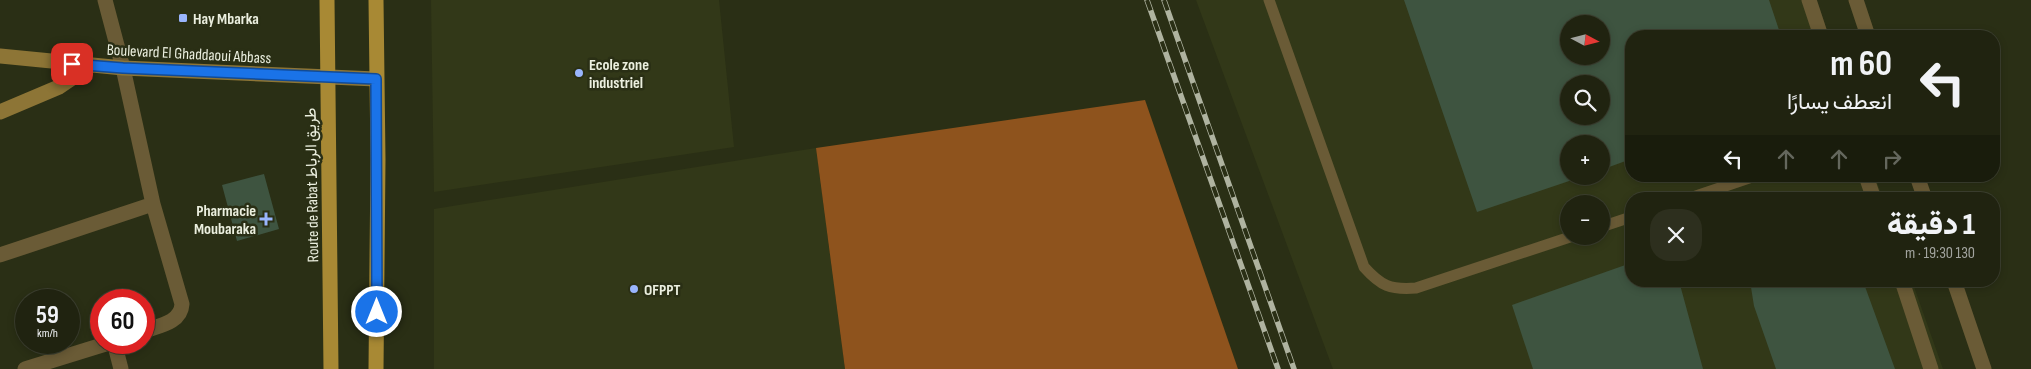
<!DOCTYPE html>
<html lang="ar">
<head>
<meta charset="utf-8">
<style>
  :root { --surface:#202310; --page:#2d2f1e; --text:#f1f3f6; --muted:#a2a49f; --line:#3d4030 }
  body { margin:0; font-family:"Sofia Sans Condensed",Vazirmatn,sans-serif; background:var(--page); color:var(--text); direction:rtl; height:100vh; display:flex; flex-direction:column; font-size:19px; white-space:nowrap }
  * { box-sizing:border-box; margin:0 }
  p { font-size:16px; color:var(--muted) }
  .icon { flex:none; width:28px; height:28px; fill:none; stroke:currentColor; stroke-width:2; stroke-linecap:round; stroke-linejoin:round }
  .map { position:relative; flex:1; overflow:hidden; direction:ltr }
  .panel { position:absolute; left:1625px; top:192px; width:375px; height:95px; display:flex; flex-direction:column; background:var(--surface); border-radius:20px; box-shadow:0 2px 8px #0003,0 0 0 1px var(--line); direction:rtl }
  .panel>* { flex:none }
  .top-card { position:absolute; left:1625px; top:30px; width:375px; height:152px; border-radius:20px; box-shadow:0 2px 8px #0003,0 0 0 1px var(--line); direction:rtl; background:#202310; color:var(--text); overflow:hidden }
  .needle { width:32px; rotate:97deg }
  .buttons { position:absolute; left:1560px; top:15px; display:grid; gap:10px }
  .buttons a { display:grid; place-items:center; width:50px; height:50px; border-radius:50%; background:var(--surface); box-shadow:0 2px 8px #0003,0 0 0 1px var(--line); font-size:25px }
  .speed { position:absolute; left:15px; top:289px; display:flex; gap:10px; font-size:25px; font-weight:700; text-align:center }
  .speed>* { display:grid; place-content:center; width:65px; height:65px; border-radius:50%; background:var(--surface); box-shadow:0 2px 8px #0003,0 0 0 1px var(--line); line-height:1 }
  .speed small { font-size:12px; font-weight:400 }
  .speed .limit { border:8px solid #d22; background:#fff; color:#111 }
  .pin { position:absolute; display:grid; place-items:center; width:42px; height:42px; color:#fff; margin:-21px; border-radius:10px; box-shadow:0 2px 8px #0006 }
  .me { position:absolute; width:55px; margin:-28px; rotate:0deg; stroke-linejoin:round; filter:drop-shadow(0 0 4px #0008) }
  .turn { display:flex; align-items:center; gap:18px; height:105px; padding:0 25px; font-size:22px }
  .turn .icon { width:65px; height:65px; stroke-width:2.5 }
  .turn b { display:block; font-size:35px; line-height:42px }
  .lanes { display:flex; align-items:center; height:48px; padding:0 25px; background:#0003; justify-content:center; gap:25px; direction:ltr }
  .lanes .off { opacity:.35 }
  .round { display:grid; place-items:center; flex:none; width:52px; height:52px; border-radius:20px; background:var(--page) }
  .summary { display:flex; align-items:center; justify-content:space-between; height:85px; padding:0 25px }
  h1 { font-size:30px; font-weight:800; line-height:38px }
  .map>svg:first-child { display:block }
</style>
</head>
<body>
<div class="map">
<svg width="2031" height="369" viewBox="0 0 2031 369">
  <rect width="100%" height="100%" fill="#2a2f15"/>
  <path fill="#323818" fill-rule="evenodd" d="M431,0H719L734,147L434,192Z
    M1196,0H1813L1825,36H1631V176H1875L1883,199H1631V281H1912L1943,369H1333ZM1569,24H1601V56H1569ZM1569,84H1601V116H1569ZM1569,144H1601V176H1569ZM1569,204H1601V236H1569Z
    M816,148L845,369H434V209Z"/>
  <path fill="#8e531d" d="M1145,100L1238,369H845L816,148Z"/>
  <path fill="#3e5440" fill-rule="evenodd" d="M1404,0H1769L1781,36H1631V159L1601,170V144H1569V176L1581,177L1477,212ZM1569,24H1601V56H1569ZM1569,84H1601V116H1569Z
    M264,174L279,229L237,241L222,185Z
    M1631,263V281H1679L1703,369H1533L1512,305Z
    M1750,281H1863L1895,369H1776L1754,306Z"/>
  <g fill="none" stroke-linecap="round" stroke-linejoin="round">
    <path stroke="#6a5b36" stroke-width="11" d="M1269,0L1364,267C1381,286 1390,290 1416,288L1573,236
      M1687,199L1755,176
      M1601,227L1631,217"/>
    <path stroke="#6a5b36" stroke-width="15" d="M105,0L123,68L153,204L182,304C181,323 158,326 144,331
      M1809,0L1821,36
      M1856,0L1868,36
      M1866,176L1874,199
      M1917,176L1925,199
      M0,255L153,204
      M1902,281L1931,369
      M1954,281L1984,369
      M114,342L121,369
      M25,369L112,342"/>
    <path stroke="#8d7536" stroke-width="15" d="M0,56L123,68L376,79
      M0,112L59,87L90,66"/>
    <path stroke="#a88934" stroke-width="15" d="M327,0L331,369
      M376,0L378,159L376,369"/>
    <defs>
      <path id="rail" d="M1147,0L1278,369
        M1164,0L1294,369"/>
    </defs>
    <use href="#rail" stroke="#afb3a0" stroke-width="5.5"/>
    <use href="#rail" stroke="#2a2f15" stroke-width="4" stroke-dasharray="11" stroke-linecap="butt"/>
  </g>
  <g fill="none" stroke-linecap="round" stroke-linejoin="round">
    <defs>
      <path id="route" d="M72,64L123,68L376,79L377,312"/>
    </defs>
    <use href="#route" stroke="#114b97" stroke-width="12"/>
    <use href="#route" stroke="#1a73e8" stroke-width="9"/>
  </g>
  <g fill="#99b5fd" stroke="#2a2f15" stroke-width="2">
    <rect x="178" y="13" width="10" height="10" rx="2.5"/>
    <circle cx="579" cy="73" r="5"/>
    <path d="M263.5 211.5h5v5h5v5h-5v5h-5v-5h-5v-5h5z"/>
    <circle cx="634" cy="289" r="5"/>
  </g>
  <g text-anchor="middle" stroke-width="5" stroke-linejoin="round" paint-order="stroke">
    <g font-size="16" font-weight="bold" fill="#ebefdf" stroke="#2a2f15" text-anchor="start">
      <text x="193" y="24">Hay Mbarka</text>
      <text x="589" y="70">Ecole zone<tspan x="589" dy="18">industriel</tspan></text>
      <text x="256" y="216" text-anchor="end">Pharmacie<tspan x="256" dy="18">Moubaraka</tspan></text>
      <text x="644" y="295">OFPPT</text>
    </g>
    <g font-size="16" fill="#ebefdf" stroke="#2a2f15">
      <text transform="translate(189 53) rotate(3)" y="6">Boulevard El Ghaddaoui Abbass</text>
      <text transform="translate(311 185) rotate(-91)" y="6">Route de Rabat طريق الرباط</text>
    </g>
  </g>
</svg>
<div class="buttons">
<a><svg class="needle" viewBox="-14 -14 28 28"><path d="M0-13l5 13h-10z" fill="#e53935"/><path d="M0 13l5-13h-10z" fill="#a2a49f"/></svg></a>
<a><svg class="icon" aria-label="search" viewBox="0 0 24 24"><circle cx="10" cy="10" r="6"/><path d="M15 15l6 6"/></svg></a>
<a>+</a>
<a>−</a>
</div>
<div class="speed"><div>59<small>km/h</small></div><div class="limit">60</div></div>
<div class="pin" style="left:72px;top:64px;background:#d93025"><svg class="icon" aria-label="arrive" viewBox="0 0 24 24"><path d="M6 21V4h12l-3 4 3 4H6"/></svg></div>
<svg class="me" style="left:377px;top:312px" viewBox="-20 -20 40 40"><circle r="17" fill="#1a73e8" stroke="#fff" stroke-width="3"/><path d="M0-11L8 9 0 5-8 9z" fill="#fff"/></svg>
<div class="top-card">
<div class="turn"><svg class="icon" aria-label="left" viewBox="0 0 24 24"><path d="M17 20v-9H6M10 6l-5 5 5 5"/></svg><div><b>60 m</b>انعطف يسارًا</div></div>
<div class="lanes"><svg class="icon" aria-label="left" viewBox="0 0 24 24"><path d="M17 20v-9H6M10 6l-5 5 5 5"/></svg><svg class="icon off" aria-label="ahead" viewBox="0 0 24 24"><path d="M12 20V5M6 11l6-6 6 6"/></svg><svg class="icon off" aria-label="ahead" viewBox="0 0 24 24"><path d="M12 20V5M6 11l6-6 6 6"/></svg><svg class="icon off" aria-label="right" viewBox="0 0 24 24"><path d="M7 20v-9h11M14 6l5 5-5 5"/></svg></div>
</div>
<section class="panel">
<div class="summary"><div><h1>1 دقيقة</h1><p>130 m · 19:30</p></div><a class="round"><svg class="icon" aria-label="close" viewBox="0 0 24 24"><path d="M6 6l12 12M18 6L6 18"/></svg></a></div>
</section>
</div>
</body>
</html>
